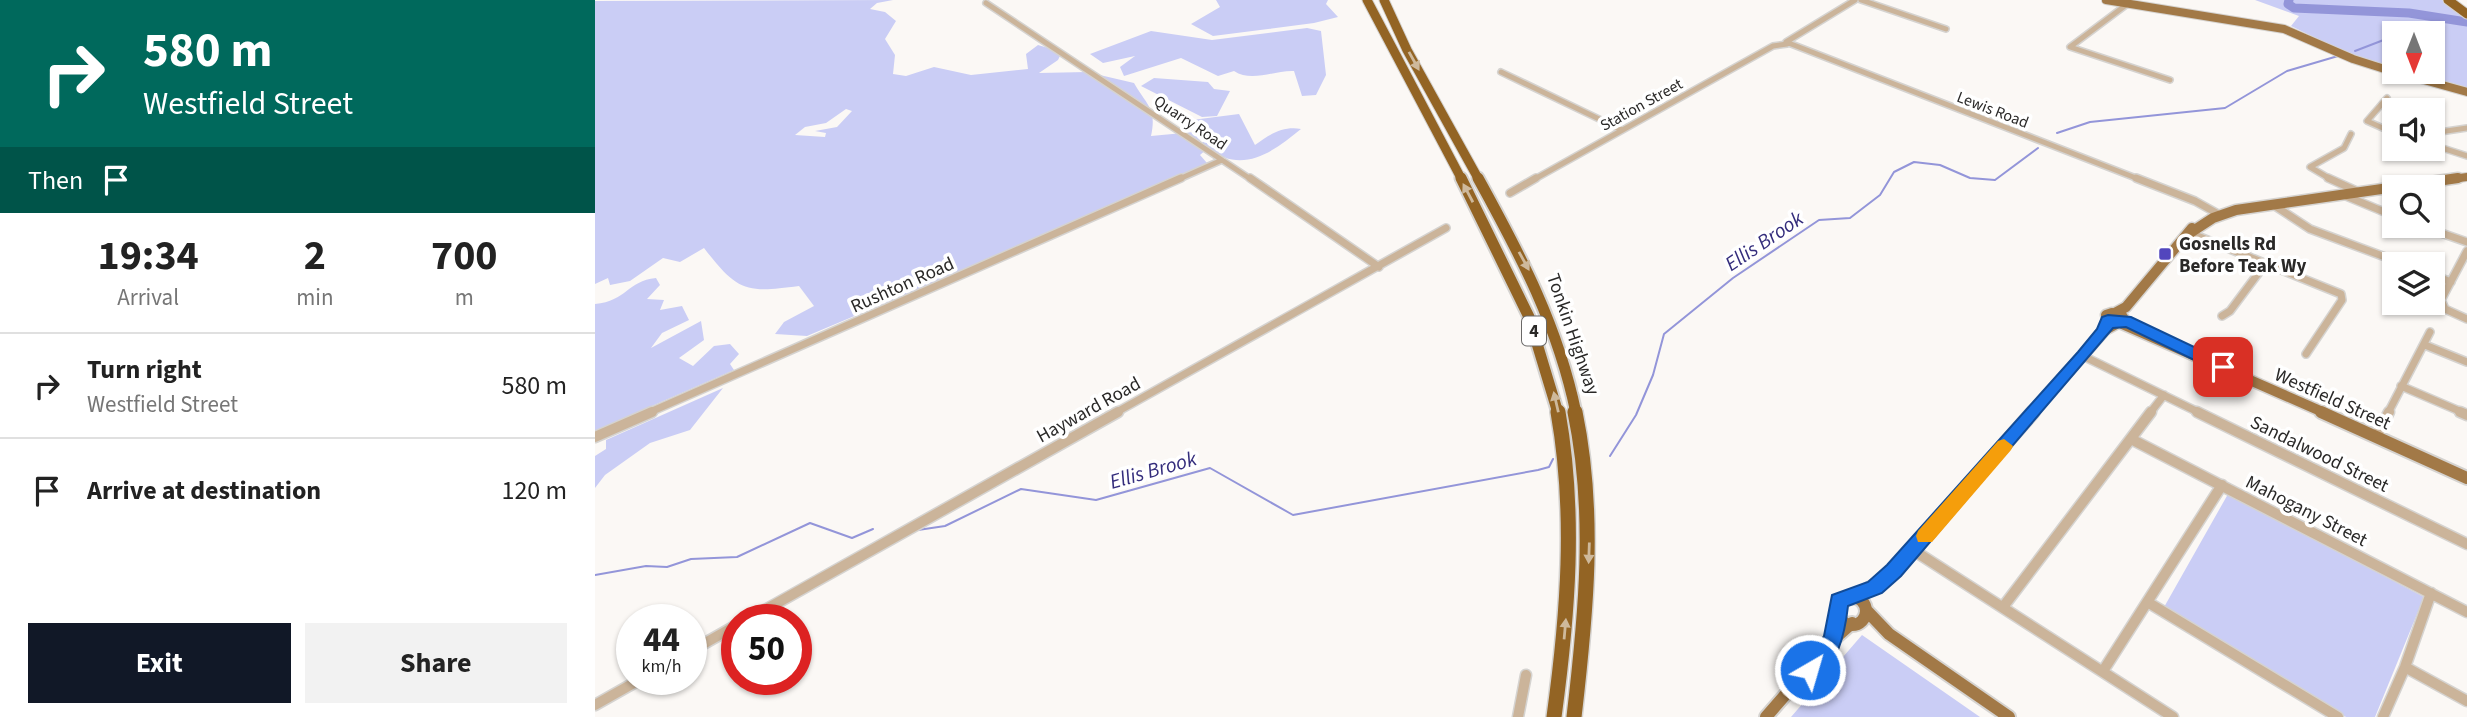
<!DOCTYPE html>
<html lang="en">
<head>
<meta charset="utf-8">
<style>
  :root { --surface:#fff; --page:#f2f2f2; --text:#222; --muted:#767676; --line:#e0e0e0; --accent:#111827 }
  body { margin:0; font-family:"Source Sans 3",sans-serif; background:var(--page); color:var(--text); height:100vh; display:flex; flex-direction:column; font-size:26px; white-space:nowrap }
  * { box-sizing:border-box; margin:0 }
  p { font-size:23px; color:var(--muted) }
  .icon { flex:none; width:38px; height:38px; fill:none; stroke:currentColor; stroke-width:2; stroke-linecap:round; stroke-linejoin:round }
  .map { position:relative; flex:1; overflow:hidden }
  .panel { display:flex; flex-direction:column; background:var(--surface); width:595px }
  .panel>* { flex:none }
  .top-card { background:#00695c; color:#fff; overflow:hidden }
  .needle { width:46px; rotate:180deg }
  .buttons { position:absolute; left:1787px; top:21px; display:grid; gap:14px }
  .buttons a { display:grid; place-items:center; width:63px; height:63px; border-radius:0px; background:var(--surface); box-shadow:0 2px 5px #0004; font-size:35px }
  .speed { position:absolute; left:21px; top:604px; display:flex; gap:14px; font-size:35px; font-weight:700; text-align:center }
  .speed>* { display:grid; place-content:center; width:91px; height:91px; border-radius:50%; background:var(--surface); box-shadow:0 2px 5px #0004; line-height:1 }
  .speed small { font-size:18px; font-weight:400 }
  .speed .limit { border:10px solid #d22; background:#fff; color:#111 }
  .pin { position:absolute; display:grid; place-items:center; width:60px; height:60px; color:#fff; margin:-30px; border-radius:14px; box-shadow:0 4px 10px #0006 }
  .me { position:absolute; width:77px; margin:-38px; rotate:38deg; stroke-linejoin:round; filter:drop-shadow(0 0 5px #0008) }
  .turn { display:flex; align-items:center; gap:24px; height:147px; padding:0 28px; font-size:32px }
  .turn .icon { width:91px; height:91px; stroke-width:2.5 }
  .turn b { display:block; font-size:49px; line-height:60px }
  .then { display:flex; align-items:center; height:66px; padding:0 28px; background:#0003; gap:14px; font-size:26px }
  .eta { display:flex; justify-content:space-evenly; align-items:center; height:119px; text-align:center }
  .eta b { font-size:42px; font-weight:700; line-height:49px }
  .primary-button { display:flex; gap:14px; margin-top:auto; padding:14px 28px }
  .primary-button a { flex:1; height:80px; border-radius:0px; background:var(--accent); color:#fff; font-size:28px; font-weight:700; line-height:80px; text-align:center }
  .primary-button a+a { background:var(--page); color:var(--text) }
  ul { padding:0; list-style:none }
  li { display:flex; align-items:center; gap:21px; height:105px; padding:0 28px; border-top:2px solid var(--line) }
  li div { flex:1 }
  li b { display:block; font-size:26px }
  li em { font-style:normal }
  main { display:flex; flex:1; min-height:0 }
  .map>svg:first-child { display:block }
</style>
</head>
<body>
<main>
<section class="panel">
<div class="top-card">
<div class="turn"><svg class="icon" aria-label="right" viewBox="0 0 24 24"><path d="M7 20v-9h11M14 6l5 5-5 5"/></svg><div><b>580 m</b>Westfield Street</div></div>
<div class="then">Then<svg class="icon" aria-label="arrive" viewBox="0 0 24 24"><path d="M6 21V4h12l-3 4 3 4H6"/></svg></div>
</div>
<div class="eta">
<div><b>19:34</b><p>Arrival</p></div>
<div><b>2</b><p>min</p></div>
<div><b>700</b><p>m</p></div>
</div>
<ul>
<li><svg class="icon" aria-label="right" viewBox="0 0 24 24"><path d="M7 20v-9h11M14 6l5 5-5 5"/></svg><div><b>Turn right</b><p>Westfield Street</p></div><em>580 m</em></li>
<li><svg class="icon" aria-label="arrive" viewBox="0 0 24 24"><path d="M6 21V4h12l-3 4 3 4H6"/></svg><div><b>Arrive at destination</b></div><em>120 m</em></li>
</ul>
<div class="primary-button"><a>Exit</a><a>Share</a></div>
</section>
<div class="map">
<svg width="1872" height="717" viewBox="0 0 1872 717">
  <rect width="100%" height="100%" fill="#fbf8f5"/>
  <path fill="#cacdf5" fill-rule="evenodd" d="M298,0L282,3L275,9L290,12L301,21L290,39L300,55L298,74L311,76L339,67L376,75L433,69L431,54L443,45L467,52L463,60L444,73L492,72L539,83C552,106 562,108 556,136L599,132L607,143L616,133L597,120L644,114L660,145C675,134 688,126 706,129C678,152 647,175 613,148L605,155L612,163L466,229L212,336L180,334L189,322L219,306L204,286C151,293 143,292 109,248L85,262L68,258L35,281L15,285L13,278L0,284V1ZM251,109L257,111L242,127L220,131L231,133L230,137L200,135L210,127L231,123Z
    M621,0H733L731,4L743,17L719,23L618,36L596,24L625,7Z
    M1660,0H1847L1872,16V92L1804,72H1838V33H1799V70L1756,55L1696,26L1704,16Z
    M712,28L726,31L731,75L721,95L707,96L699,71C679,70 657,83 639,71L623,76L586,58L529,76L525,67L540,56L508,63L495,54L556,31L617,40Z
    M559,78L613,82L619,89L635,91L622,116L607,117L546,86Z
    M61,278L65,285L52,299L69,300L65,310L87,306L94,320L67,333L56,348L106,321L109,340L84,358L98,366L119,346L135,344L144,354L135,364L139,370L0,431V304C32,301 32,281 61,278Z
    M128,388L95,430L55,443L10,475L0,488V456L11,449V440Z
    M1633,494L1829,597L1780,717H1751L1568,609Z
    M1267,635L1385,717H1196Z"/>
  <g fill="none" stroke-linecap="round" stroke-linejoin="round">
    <path stroke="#9395d9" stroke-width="2" d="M1760,51L1799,36
      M1462,133L1495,122L1630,108L1692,71L1743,56
      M1015,456L1041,415L1058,375L1069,334L1138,278L1224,220L1255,218L1285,195L1299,172L1319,162L1345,165L1375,178L1400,180L1443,148
      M323,530L350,526L426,489L501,500L615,468L698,515L943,470L954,467L958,459
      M0,575L51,566L72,567L96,559L142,557L215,523L257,538L278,529"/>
    <path stroke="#9395d9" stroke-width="9" d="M1694,0L1693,4L1699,8L1814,13L1872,22"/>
    <defs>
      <path id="minor-far2" d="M1260,0L1191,42L1546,180
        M1266,0L1351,29
        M391,3L657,180
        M1531,5L1475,47L1575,80
        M906,72L1027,130
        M1792,98L1772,121L1799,133
        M1838,133L1872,128
        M1838,145L1872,156
        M582,180L627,160
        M938,180L1178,46L1192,44
        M1737,180L1715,167L1749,148L1756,134"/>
      <path id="minor-far1" d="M655,178L784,267
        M1541,178L1600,201L1625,215
        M1733,178L1764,192
        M915,193L941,178
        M1746,194L1799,216
        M1677,204L1715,229L1809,264
        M1826,226L1872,242
        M1595,233L1746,294L1747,300L1711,354
        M1872,251L1846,300L1850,309L1872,319
        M1838,275L1856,282
        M1627,316L1635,311L1671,263
        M1830,345L1872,362
        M1488,356L1605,413
        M1806,386L1869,413
        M53,413L586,178
        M520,413L851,228
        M1555,413L1569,395
        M1793,413L1835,332"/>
      <path id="minor" d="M1602,412L1872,544
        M1865,412L1872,415
        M0,437L57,412
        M1781,437L1794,412
        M1536,439L1872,612
        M1318,550L1578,717
        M1554,603L1743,717
        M1408,607L1556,412
        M152,620L523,412
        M96,651L142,625
        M1810,667L1872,701
        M1508,671L1627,485
        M0,705L46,679
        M923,717L931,675
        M1788,717L1810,667L1836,593"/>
      <path id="major-far2" d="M1511,0L1689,29L1758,59L1799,72
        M1800,72L1872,92
        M1851,180L1872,177"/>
      <path id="major-far1" d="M1595,233L1618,218L1641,210L1863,178
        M1517,313L1528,317L1530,322H1515L1511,315Z
        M1520,313L1531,307L1597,228
        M1527,324L1730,413
        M1437,413L1510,330L1521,324"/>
      <path id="major" d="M1726,412L1872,478
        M1243 611a14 14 0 1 1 28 0a14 14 0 1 1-28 0Z
        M1257,598L1290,580L1438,412
        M1272,611L1294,634L1414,717
        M1171,717L1239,639L1257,623"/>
      <path id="highway-far2" d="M772,0L867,180
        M789,0L812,50L884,180
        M1853,0L1872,14"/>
      <path id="highway-far1" d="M866,178L934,317L963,413
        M883,178C926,256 963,326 981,413"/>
      <path id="highway" d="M959,717C973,614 981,514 963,412
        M979,717C991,615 1001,513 980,412"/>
    </defs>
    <use href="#minor-far2" stroke="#d5d3d0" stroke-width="8"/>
    <use href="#minor-far1" stroke="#d5d3d0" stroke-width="10"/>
    <use href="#minor" stroke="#d5d3d0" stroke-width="13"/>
    <use href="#major-far2" stroke="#d5d3d0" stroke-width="10"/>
    <use href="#major-far1" stroke="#d5d3d0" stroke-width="13"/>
    <use href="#major" stroke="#d5d3d0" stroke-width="16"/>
    <use href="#highway-far2" stroke="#d5d3d0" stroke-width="11"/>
    <use href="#highway-far1" stroke="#d5d3d0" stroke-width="15"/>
    <use href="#highway" stroke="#d5d3d0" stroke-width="18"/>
    <use href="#minor-far2" stroke="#cbb49a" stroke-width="5"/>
    <use href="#minor-far1" stroke="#cbb49a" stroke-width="7"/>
    <use href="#minor" stroke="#cbb49a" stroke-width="10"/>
    <use href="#major-far2" stroke="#a27947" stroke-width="8"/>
    <use href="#major-far1" stroke="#a27947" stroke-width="10"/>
    <use href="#major" stroke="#a27947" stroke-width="12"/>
    <use href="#highway-far2" stroke="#936424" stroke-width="9"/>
    <use href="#highway-far1" stroke="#936424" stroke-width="11"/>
    <use href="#highway" stroke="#936424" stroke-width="15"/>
  </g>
  <defs><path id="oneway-solid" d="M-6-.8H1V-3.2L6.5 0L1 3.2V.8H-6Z" transform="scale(1.75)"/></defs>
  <g fill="#ceb99c">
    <use href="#oneway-solid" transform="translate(819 61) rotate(61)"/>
    <use href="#oneway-solid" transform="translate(873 193) rotate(-118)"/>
    <use href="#oneway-solid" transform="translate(929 261) rotate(61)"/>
    <use href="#oneway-solid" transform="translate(961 402) rotate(-103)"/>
    <use href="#oneway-solid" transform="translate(994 553) rotate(92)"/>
    <use href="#oneway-solid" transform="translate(970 629) rotate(-85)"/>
  </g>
  <path fill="#1a73e8" stroke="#114b97" stroke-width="2" d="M1513,315L1536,317L1633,363L1636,367L1633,371H1622L1531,327L1518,328L1306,576L1287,593L1253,606C1250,632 1243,670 1215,680L1207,677L1204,670L1229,636L1237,595L1273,582L1292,565L1483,352L1502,329L1507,317Z"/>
  <path fill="#f59e0b" d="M1409,439L1418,446L1416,450L1337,542H1323L1321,536L1323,531L1403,441Z"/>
  <rect fill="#5246bd" stroke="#fff" stroke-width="2.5" x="1563" y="247" width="14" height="14" rx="3.5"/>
  <g text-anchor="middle" stroke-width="7" stroke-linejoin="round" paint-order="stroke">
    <g font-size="16" fill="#2a2928" stroke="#fff">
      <text transform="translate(1046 104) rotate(-29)" y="6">Station Street</text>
      <text transform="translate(1398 109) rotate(21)" y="6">Lewis Road</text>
      <text transform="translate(596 122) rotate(34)" y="6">Quarry Road</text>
    </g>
    <rect fill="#fff" stroke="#6a6968" stroke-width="2" x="927" y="316.5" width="24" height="29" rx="5"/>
    <g font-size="18" font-weight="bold" fill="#2a2928">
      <text x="939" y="337">4</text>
    </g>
    <g font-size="19" font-weight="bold" fill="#2a2928" stroke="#fff" text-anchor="start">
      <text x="1584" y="250">Gosnells Rd<tspan x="1584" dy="22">Before Teak Wy</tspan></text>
    </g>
    <g font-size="19" fill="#2a2928" stroke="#fff">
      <text transform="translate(307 284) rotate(-24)" y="7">Rushton Road</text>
      <text transform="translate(979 334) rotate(71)" y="7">Tonkin Highway</text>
      <text transform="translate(1738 398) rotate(24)" y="7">Westfield Street</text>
      <text transform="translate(493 409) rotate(-29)" y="7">Hayward Road</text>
      <text transform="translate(1725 453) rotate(26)" y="7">Sandalwood Street</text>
      <text transform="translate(1712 510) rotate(27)" y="7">Mahogany Street</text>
    </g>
    <g font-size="21" font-style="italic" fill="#342d7c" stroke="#fff">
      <text transform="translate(1169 241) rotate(-34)" y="7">Ellis Brook</text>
      <text transform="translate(558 470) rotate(-16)" y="7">Ellis Brook</text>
    </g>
  </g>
</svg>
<div class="buttons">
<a><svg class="needle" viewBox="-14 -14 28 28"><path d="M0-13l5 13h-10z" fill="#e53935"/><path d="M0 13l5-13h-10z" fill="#767676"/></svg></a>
<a><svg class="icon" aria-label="sound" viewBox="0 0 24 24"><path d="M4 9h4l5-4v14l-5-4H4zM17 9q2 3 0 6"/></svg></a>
<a><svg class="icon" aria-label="search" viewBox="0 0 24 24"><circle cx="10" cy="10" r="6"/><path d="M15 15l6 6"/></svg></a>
<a><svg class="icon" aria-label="layers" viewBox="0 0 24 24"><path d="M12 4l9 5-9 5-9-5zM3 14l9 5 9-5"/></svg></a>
</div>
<div class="speed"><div>44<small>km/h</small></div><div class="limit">50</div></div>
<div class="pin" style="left:1628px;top:367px;background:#d93025"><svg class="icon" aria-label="arrive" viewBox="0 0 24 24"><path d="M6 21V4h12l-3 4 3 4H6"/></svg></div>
<svg class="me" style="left:1215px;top:670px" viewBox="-20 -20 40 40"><circle r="17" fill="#1a73e8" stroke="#fff" stroke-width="3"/><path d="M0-11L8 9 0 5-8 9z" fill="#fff"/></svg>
</div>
</main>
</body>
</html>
